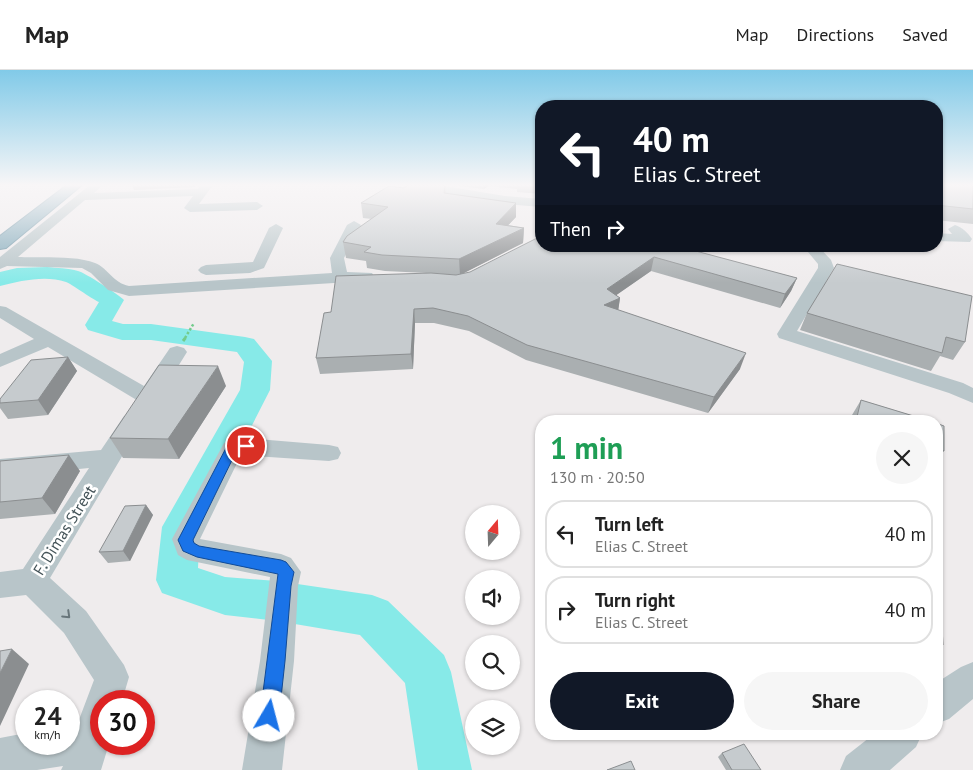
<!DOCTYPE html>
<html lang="en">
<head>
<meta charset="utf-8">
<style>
  :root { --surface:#fff; --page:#f6f6f6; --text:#222; --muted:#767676; --line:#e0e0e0; --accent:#111827 }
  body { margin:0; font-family:"PT Sans",sans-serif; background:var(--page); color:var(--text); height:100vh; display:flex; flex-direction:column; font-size:19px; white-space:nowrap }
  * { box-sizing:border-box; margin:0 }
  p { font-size:16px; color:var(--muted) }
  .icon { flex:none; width:28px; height:28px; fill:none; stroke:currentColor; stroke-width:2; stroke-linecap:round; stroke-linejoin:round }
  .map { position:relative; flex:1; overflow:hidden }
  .details { position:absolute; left:535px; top:345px; width:408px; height:325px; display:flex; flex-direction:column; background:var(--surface); border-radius:20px; box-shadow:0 1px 4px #0004 }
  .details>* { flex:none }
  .banner { position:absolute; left:535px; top:30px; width:408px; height:152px; border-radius:20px; box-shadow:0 1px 4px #0004; background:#111827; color:#fff; overflow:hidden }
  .needle { width:32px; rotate:19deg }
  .controls { position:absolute; left:465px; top:435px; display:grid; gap:10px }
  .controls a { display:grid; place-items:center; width:55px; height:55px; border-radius:50%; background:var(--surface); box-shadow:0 1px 4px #0004; font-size:25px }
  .speed { position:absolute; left:15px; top:620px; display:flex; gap:10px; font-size:25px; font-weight:700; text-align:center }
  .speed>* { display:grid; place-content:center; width:65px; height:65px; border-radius:50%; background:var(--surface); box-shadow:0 1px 4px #0004; line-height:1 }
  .speed small { font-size:12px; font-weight:400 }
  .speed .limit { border:8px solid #d22; background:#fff; color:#111 }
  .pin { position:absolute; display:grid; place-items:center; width:42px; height:42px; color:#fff; margin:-21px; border:2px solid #fff; border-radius:50%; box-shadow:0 1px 5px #0007 }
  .me { position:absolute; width:55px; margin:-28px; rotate:8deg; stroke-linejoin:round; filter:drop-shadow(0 0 4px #0008) }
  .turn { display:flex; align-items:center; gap:18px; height:105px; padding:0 15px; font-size:22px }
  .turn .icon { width:65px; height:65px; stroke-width:2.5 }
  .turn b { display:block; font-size:35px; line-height:42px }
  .then { display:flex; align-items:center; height:48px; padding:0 15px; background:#0003; gap:10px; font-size:19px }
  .round { display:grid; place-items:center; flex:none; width:52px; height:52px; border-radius:26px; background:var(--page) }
  .overview { display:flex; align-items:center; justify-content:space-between; height:85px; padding:0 15px }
  h1 { font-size:30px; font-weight:600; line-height:38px; color:#1e9e55 }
  .cta { display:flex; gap:10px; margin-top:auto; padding:10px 15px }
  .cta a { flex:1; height:58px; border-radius:30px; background:var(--accent); color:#fff; font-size:20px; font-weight:600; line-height:58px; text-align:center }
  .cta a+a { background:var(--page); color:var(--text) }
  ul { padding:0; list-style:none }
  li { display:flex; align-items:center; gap:15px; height:68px; margin:0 10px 8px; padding:0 5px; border:2px solid var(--line); border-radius:20px }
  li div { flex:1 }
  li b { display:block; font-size:19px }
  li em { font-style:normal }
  header { display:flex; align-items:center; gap:30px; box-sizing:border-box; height:70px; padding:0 25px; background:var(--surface); border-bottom:1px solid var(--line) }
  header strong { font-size:24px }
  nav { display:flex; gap:28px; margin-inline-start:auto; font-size:18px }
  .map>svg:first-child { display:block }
</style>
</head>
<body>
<header>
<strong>Map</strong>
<nav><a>Map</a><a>Directions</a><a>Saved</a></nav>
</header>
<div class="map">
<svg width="973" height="700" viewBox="0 0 973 700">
  <rect width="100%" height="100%" fill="#efeced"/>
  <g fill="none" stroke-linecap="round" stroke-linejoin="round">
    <path fill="#87eae8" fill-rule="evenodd" d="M47,197C57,198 68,198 78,201C84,202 121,226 124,230L112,251L123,254H151L245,267L254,269L272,291L270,320L200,457L198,498L225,507L277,511L372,525L388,531L444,585L451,602L472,700H418L405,613L360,565L277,551L225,545L162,523L156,510L162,457L240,320L244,292L237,282L151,270H122L88,260L85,255L99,232C90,228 72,214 66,212C45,205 20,211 0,216V202L17,198Z"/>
    <defs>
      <path id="highway" d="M67,115H82L6,178L0,179V166Z"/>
    </defs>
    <use href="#highway" stroke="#6f96a7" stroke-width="2"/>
    <path stroke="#73cb8c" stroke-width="2.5" stroke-dasharray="2.5 2" stroke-linecap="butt" d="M185,268L194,253"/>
    <path stroke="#73cb8c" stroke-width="3" stroke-dasharray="4 2.5" stroke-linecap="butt" d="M183,271L186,267"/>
    <path fill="#b8c5c9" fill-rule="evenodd" d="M90,115H103L94,123L198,119L201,115H213L199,134L257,132L263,136L257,140L190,142L184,138L193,126L85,130L18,187C38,188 76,185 95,193C108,198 113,213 129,216L332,203L330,188L347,155L354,151L361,155L344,188L347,202L372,203L374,206L372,209L366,211L129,226L108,220L91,203L82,198L7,196L0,199V187Z
      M413,115H438L505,126L541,129V137L505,134L419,118Z
      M276,154L283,158L264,198L250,203L206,205L201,203L198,200L201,197L206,195L253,192L269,158Z
      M955,155C962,157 968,163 972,169L970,172L936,171V163L952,164L948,159Z
      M738,176L736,179L725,181L720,180L718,177Z
      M803,176H818L831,190L834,198L797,261L963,313L973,318V333L949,323L779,268L777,264L818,198V194Z
      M0,236L6,237L144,316L170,278L177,276L184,278L187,282L156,332L148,334L140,332L48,277L0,297V284L34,269L0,248Z
      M132,344L140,346L143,351L50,508L86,541L124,595L129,607L122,631H101V674H109L101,700H61L63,696L37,700H0V668L26,663V674H69V657L77,655L94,610L64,563L26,525L0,528V502L23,499L89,398L0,407V389L101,380L124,346Z
      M246,368L329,375L338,377L341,383L338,389L329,391L241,385L200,469L281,484L291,488L301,502L298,516L294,591L282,700H242L260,591L270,507L187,490L178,485L172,469L224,373Z
      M973,592V629L949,649L936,654V613L961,597Z
      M874,664H922L916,677L890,700H840L846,686Z"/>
    <use href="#highway" fill="#84abbb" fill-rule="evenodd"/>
  </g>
  <path fill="#aaafb1" d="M132,115H197L195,117L134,120Z
    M408,115H445L446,123L516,147L508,155L524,158L523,173L462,204L683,178L797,208L791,221L780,238L651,201L616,225L620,228L618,240L740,299L708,343L526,290L469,261L434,253H415L413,299L320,304L316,288L331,242L426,203L385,201L367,198L366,191L346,188L343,172L372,149L363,148L361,133L404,118Z
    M450,115H541V124L517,122V119L488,116L484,119Z
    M936,115H973V154L936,150Z
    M837,194L965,272L953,290L940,286L931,301L800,260L807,243Z
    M68,287L77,301L48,345L8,349L0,338V329Z
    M226,316L179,389L123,388L110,368Z
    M861,330L930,351H851L852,345Z
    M936,353L944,381L936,390Z
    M0,391L80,401L55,444L0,449Z
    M146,435L153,445L130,491L108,493L99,482Z
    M936,503L943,575L936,581Z
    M722,683L761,700H726L718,687Z"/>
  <path fill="#8b8e90" d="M484,115H488V116L484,119Z
    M516,133V147L496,168V154Z
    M524,158L523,173L460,205L459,189Z
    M654,187L651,201L605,233L607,219Z
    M797,208L791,221L780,238L785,224Z
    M620,228L618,242L604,235Z
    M414,239L415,253L413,299L411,284Z
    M746,283L740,299L708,343L714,327Z
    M68,287L77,301L48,345L38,330Z
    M218,296L226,316L179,389L168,369Z
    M69,385L80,401L55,444L42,428Z
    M146,435L153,445L130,491L123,481Z
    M12,579L29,594L0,656V603Z"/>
  <path fill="#c6cbce" stroke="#8b8e90" d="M408,115H445L444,123L516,133L496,154L524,158L459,189L382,185L364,182L371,177L343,172L347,166L388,137L361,133L389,116L404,118Z
    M936,115H973V139L936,135Z
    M541,166V176H677L797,208L785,224L654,187L607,219L620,228L604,235L746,283L714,327L527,275L468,246L433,238L414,239L411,284L316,288L324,243L331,242L336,206L431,203L456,205L470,202Z
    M837,194L972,226L965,272L946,267L942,283L807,243Z
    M68,287L38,330L0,333V329L31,290Z
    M159,295L218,296L168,369L110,368Z
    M861,330L930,351H856Z
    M936,353L944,356V381L936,378Z
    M69,385L42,428L0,432V391Z
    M146,435L123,481L99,482L125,436Z
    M936,503L939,504L943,575L936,573Z
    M12,579L0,603V581Z
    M744,674L761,700H732L722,683Z
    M631,691L635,700H607Z"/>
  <defs><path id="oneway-chevron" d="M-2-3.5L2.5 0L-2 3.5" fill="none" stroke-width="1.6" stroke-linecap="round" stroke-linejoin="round" transform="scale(1.25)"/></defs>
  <use stroke="#68767b" href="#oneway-chevron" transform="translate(67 545) rotate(44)"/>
  <linearGradient id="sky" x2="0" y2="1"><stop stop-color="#81cae8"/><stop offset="0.54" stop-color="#f8f6f7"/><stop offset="1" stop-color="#f8f6f7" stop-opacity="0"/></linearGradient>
  <rect width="973" height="213" fill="url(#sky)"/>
  <path fill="#1a73e8" stroke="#114b97" d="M246,372L252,376L250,379L239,381L235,384L193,470L194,473L199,476L281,490L286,492L294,502L291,516L285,591L279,646L276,652L269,655L263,652L260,646L278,504L197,487L183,481L178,470L226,378L231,374Z"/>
  <g text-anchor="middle" stroke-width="5" stroke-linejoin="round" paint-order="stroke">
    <g font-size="16" fill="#455459" stroke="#fff">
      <text transform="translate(64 460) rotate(-58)" y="6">F. Dimas Street</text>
    </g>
  </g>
</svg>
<div class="controls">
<a><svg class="needle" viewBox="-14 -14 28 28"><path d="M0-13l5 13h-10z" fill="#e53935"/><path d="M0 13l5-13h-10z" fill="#767676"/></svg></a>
<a><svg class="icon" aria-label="sound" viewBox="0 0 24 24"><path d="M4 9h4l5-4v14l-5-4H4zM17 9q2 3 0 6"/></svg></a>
<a><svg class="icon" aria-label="search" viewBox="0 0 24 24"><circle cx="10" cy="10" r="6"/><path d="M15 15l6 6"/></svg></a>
<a><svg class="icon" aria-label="layers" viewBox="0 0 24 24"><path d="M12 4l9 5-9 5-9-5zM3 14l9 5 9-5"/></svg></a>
</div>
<div class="speed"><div>24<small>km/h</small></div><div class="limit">30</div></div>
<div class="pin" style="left:246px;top:376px;background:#d93025"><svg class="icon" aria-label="arrive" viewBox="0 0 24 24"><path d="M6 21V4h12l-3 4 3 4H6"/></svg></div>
<svg class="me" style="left:269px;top:646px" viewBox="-20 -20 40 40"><circle r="19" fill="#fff"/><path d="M0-13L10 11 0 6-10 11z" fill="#1a73e8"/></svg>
<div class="banner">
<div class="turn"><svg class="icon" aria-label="left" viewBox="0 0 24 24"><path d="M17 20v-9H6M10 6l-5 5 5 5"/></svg><div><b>40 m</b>Elias C. Street</div></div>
<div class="then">Then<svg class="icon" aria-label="right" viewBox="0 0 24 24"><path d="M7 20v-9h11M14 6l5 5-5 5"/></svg></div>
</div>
<section class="details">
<div class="overview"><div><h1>1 min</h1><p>130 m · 20:50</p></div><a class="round"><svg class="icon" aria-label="close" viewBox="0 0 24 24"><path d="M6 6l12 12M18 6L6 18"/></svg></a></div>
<ul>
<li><svg class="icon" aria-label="left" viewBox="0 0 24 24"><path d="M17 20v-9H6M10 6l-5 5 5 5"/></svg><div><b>Turn left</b><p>Elias C. Street</p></div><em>40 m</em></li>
<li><svg class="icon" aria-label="right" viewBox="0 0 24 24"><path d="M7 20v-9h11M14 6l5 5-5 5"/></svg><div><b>Turn right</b><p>Elias C. Street</p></div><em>40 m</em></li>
</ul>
<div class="cta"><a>Exit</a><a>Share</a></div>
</section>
</div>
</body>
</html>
